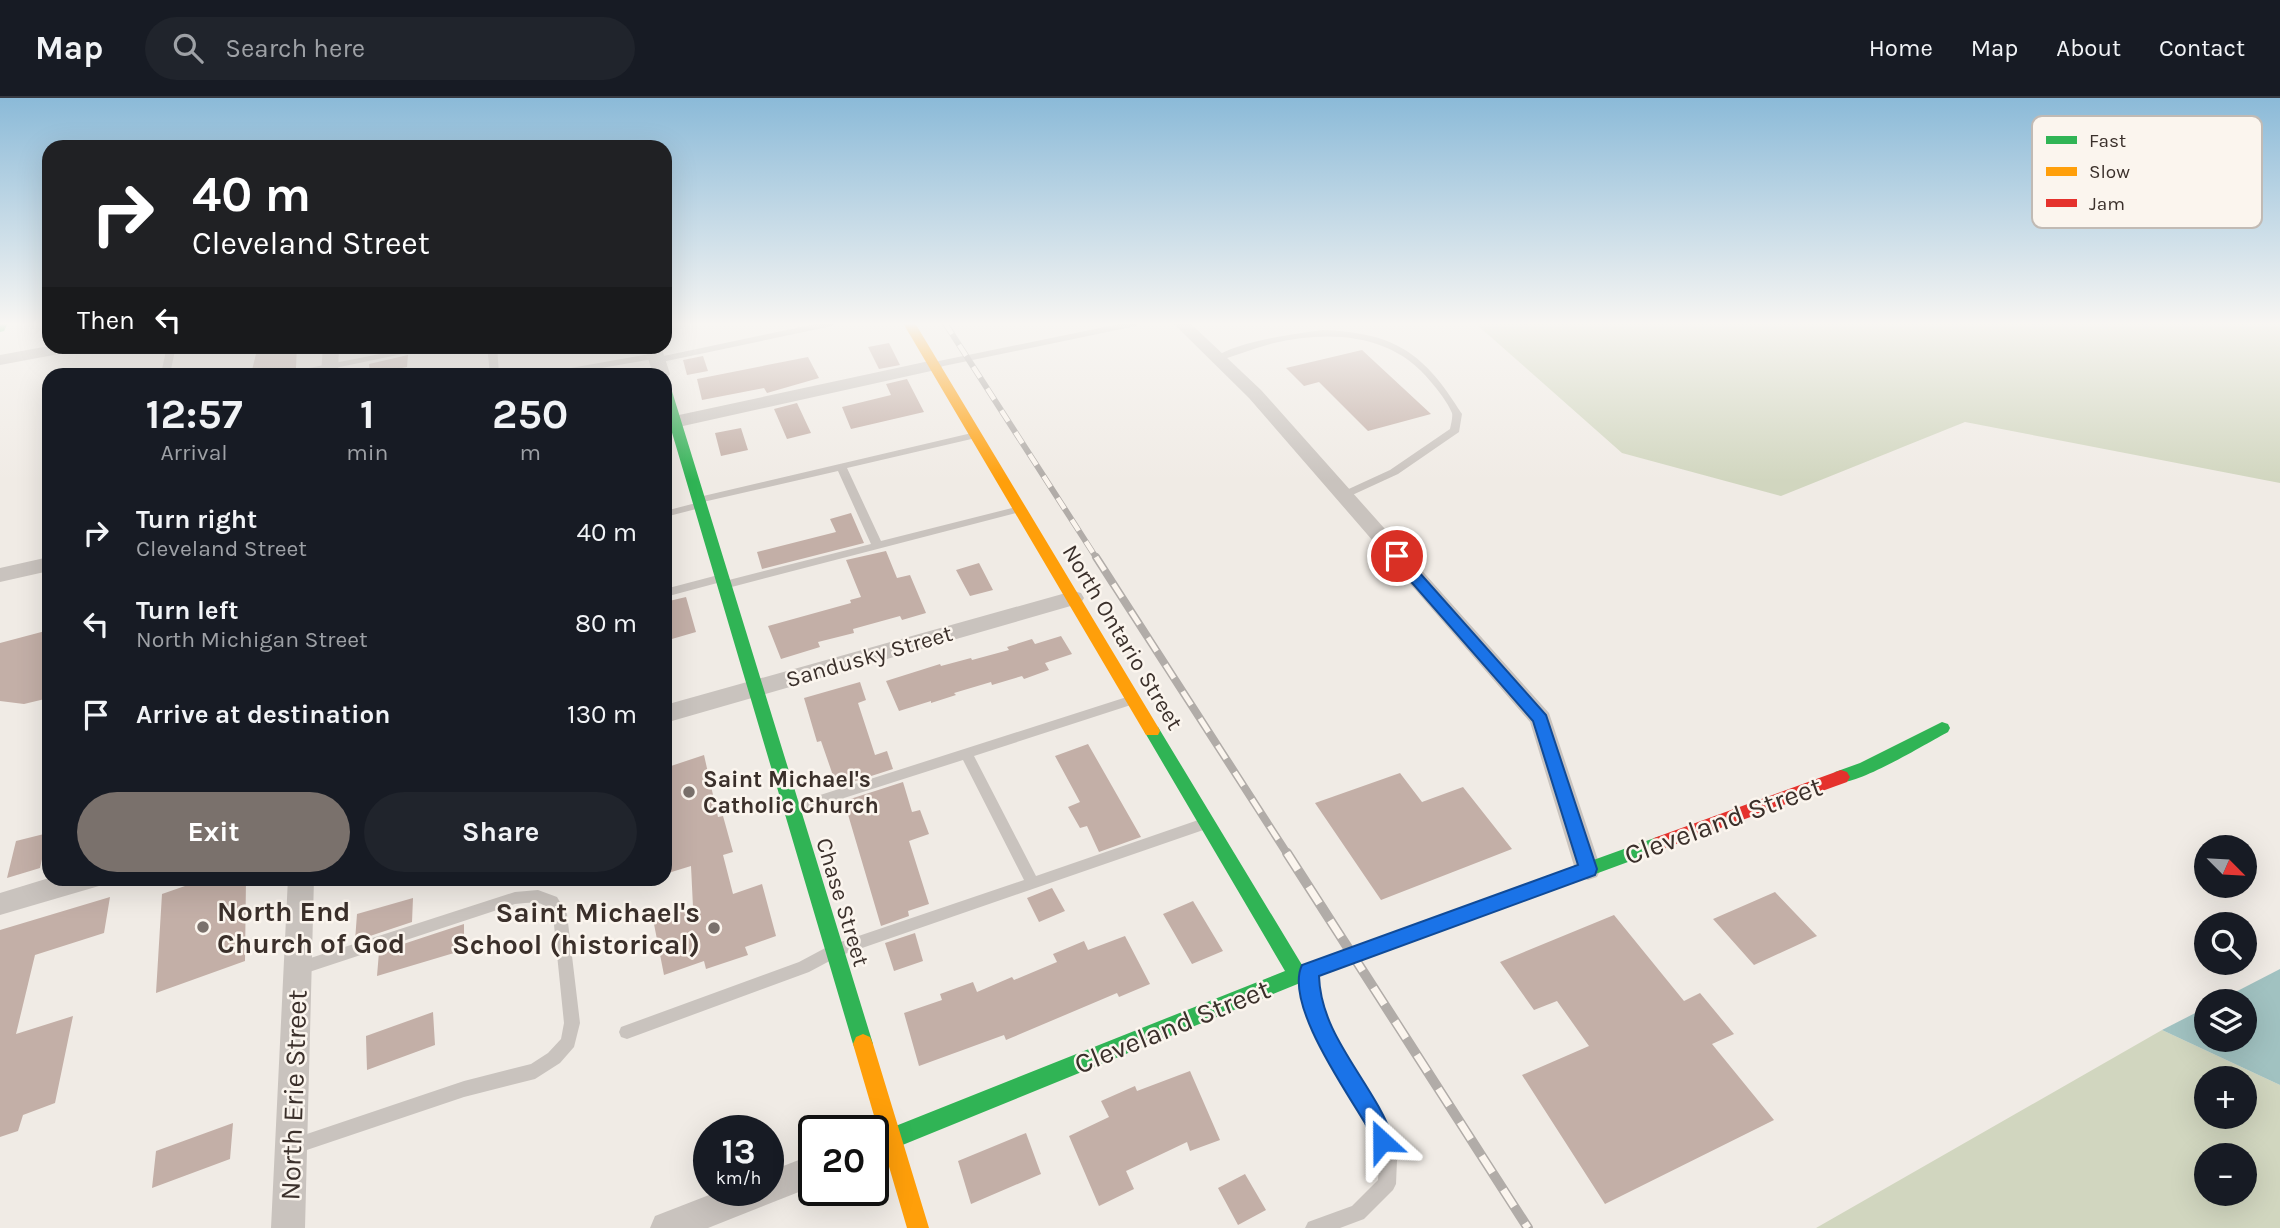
<!DOCTYPE html>
<html lang="en">
<head>
<meta charset="utf-8">
<style>
  :root { --surface:#171b24; --page:#20242c; --text:#f1f3f6; --muted:#9ea1a6; --line:#363941; --accent:#7a716c }
  body { margin:0; font-family:Karla,sans-serif; background:var(--page); color:var(--text); height:100vh; display:flex; flex-direction:column; font-size:26px; white-space:nowrap }
  * { box-sizing:border-box; margin:0 }
  p { font-size:23px; color:var(--muted) }
  .icon { flex:none; width:38px; height:38px; fill:none; stroke:currentColor; stroke-width:2; stroke-linecap:round; stroke-linejoin:round }
  .map { position:relative; flex:1; overflow:hidden }
  .details { position:absolute; left:42px; top:270px; width:630px; height:518px; display:flex; flex-direction:column; background:var(--surface); border-radius:21px; box-shadow:0 7px 28px #0002 }
  .details>* { flex:none }
  .guide { position:absolute; left:42px; top:42px; width:630px; height:214px; border-radius:21px; box-shadow:0 7px 28px #0002; background:#202124; color:#fff; overflow:hidden }
  .needle { width:46px; rotate:114deg }
  .buttons { position:absolute; left:2194px; top:737px; display:grid; gap:14px }
  .buttons a { display:grid; place-items:center; width:63px; height:63px; border-radius:50%; background:var(--surface); box-shadow:0 7px 28px #0002; font-size:35px }
  .speed { position:absolute; left:693px; top:1017px; display:flex; gap:14px; font-size:35px; font-weight:700; text-align:center }
  .speed>* { display:grid; place-content:center; width:91px; height:91px; border-radius:50%; background:var(--surface); box-shadow:0 7px 28px #0002; line-height:1 }
  .speed small { font-size:18px; font-weight:400 }
  .speed .limit { border:4px solid #111; border-radius:10px; background:#fff; color:#111 }
  .pin { position:absolute; display:grid; place-items:center; width:60px; height:60px; color:#fff; margin:-30px; border:4px solid #fff; border-radius:50%; box-shadow:0 2px 7px #0007 }
  .me { position:absolute; width:77px; margin:-38px; rotate:336deg; stroke-linejoin:round; filter:drop-shadow(0 0 5px #0008) }
  .turn { display:flex; align-items:center; gap:24px; height:147px; padding:0 35px; font-size:32px }
  .turn .icon { width:91px; height:91px; stroke-width:2.5 }
  .turn b { display:block; font-size:49px; line-height:60px }
  .then { display:flex; align-items:center; height:66px; padding:0 35px; background:#0003; gap:14px; font-size:26px }
  .eta { display:flex; justify-content:space-evenly; align-items:center; height:119px; text-align:center }
  .eta b { font-size:42px; font-weight:700; line-height:49px }
  .action { display:flex; gap:14px; margin-top:auto; padding:14px 35px }
  .action a { flex:1; height:80px; border-radius:42px; background:var(--accent); color:#fff; font-size:28px; font-weight:700; line-height:80px; text-align:center }
  .action a+a { background:var(--page); color:var(--text) }
  ul { padding:0; list-style:none }
  li { display:flex; align-items:center; gap:21px; height:91px; padding:0 35px }
  li div { flex:1 }
  li b { display:block; font-size:26px }
  li em { font-style:normal }
  header { display:flex; align-items:center; gap:42px; box-sizing:border-box; height:98px; padding:0 35px; background:var(--surface); border-bottom:2px solid var(--line) }
  header strong { font-size:33px }
  nav { display:flex; gap:38px; margin-inline-start:auto; font-size:24px }
  .search { width:490px; height:63px; background:var(--page); display:flex; align-items:center; gap:18px; box-sizing:border-box; padding:0 24px; border-radius:38px; color:var(--muted); font-size:26px }
  .map>svg:first-child { display:block }
</style>
</head>
<body>
<header>
<strong>Map</strong>
<div class="search"><svg class="icon" aria-label="search" viewBox="0 0 24 24"><circle cx="10" cy="10" r="6"/><path d="M15 15l6 6"/></svg>Search here</div>
<nav><a>Home</a><a>Map</a><a>About</a><a>Contact</a></nav>
</header>
<div class="map">
<svg width="2280" height="1130" viewBox="0 0 2280 1130">
  <rect width="100%" height="100%" fill="#f0ebe5"/>
  <path fill="#d1d6bf" fill-rule="evenodd" d="M1475,225H2280V385L1965,324L1781,398L1622,355Z
    M2162,932L2280,987V1130H1816ZM2207,980H2245V1018H2207ZM2207,1057H2245V1096H2207Z"/>
  <path fill="#a1c2c1" d="M2280,871V987L2162,932L2207,909V942H2245V903H2218Z"/>
  <path fill="#c3afa7" d="M889,245L900,267L879,271L868,249Z
    M258,248H297L296,270L271,276H251Z
    M1362,252L1431,316L1368,333L1319,284L1304,288L1286,270Z
    M408,257L407,269L370,276L369,266Z
    M703,258L708,273L687,277L683,262Z
    M808,259L819,280L767,295L764,290L702,302L697,281Z
    M907,281L924,314L851,331L842,309L891,297L886,286Z
    M797,305L811,335L787,341L774,311Z
    M741,330L748,352L721,358L715,335Z
    M851,415L864,445L762,471L757,454L836,434L830,421Z
    M886,453L897,480L910,477L926,515L902,522L900,518L853,531L854,535L818,544L820,549L781,561L768,528L851,505L850,502L861,499L846,462Z
    M979,465L993,492L970,498L956,472Z
    M686,499L696,534L665,543V504Z
    M49,532V600L24,606L0,603V545Z
    M1061,538L1072,556L1045,565L1049,572L1024,581L1022,578L992,587L991,584L954,595L956,597L931,605V603L899,613L886,583L940,566L941,568L971,560L972,562L1009,552L1007,549L1032,541L1035,546Z
    M860,584L866,602L858,605L875,657L887,653L893,671L837,689L821,643L817,644L804,600Z
    M1088,646L1141,739L1099,754L1087,728L1080,730L1068,709L1080,704L1055,658Z
    M704,657L718,719L723,718L733,754L723,757L733,796L762,786L776,838L745,849L748,857L706,871L704,863L664,877L653,821L693,809L691,768L665,776V670Z
    M1400,675L1422,704L1463,689L1512,751L1381,802L1315,705Z
    M903,684L912,714L920,712L929,736L909,743L929,806L908,813L909,818L881,828L844,703Z
    M48,735L40,770L7,780L16,743Z
    M208,780H246L245,863L156,895L162,796Z
    M1052,790L1065,813L1039,824L1027,800Z
    M1775,794L1817,838L1754,867L1713,821Z
    M110,799L104,835L35,857L16,936L73,918L55,1005L23,1017L18,1033L0,1039V832Z
    M413,800L412,824L355,843L357,816Z
    M1193,803L1223,853L1192,866L1163,816Z
    M1614,817L1684,903L1700,895L1734,936L1712,946L1774,1022L1605,1106L1522,977L1589,948L1557,903L1534,912L1500,864Z
    M464,826V852L377,878L379,854Z
    M915,835L923,863L894,873L885,845Z
    M1125,838L1150,886L1119,899L1117,895L1006,942L1004,937L919,968L904,915L942,902L940,896L973,884L977,894L1012,879L1014,882L1057,864L1053,856L1084,843L1088,852Z
    M433,914L435,947L367,972L366,938Z
    M1190,973L1220,1042L1190,1053L1187,1044L1126,1073L1134,1091L1099,1108L1069,1038L1109,1019L1101,1003L1135,988L1137,993Z
    M233,1025L230,1061L152,1090L156,1053Z
    M1026,1035L1041,1076L971,1106L958,1063Z
    M1245,1076L1266,1112L1238,1127L1218,1090Z"/>
  <g fill="none" stroke-linecap="round" stroke-linejoin="round">
    <path fill="#c9c3be" fill-rule="evenodd" d="M820,225H836L832,228L657,265L654,264L653,261L567,276H549L554,273L655,255L658,256L659,259Z
      M1124,225H1140L1136,228L934,270L929,267L934,264Z
      M1323,232C1396,235 1424,255 1462,316L1459,334L1398,376L1348,399H1340L1339,397L1340,395L1390,372L1450,331C1451,326 1453,319 1452,315C1448,305 1438,292 1431,284C1393,235 1329,232 1274,245C1255,250 1237,257 1218,263L1213,260C1238,243 1293,236 1323,232Z
      M167,248H176L170,276H161Z
      M420,248H441L306,276H289L294,273Z
      M487,248H497L499,276H490Z
      M976,334L981,337L980,339L847,370L881,443L1020,408L1024,409L1025,411L1024,413L724,491L718,487L721,484L665,499V491L722,476L728,480L725,483L871,446L838,373L703,404L705,407L704,409L665,419V413L696,405L694,402L699,399Z
      M1133,597L1137,599L1139,602L1137,605L974,658L1036,778L1207,719L1212,721L1214,725L1212,729L839,858L809,874L627,941L621,939L619,934L621,929L799,864L829,848L1024,782L963,662L794,716L789,715L787,711L789,707Z
      M538,792L557,799L567,816L580,925L574,949L560,965L535,981L464,999L292,1057L286,1055L283,1049L286,1043L292,1041L464,983L531,966L548,955L561,941L564,925L553,817C542,800 533,805 515,806L297,878L292,876L289,871L292,866L515,794Z
      M1309,867L1314,869L1317,874L1318,901L1343,956L1384,1024L1397,1062L1396,1086L1393,1092L1364,1121L1340,1130H1305L1308,1124L1352,1108L1378,1082L1379,1062L1369,1028L1331,966L1302,901L1301,874L1304,869Z"/>
    <path fill="#c9c3be" fill-rule="evenodd" d="M1173,225H1190L1261,292L1549,615L1601,771L1597,779L1588,782L1579,779L1575,771L1530,624L1249,300Z
      M49,248H83L75,253L0,267V257Z
      M323,248H339L338,276H321Z
      M644,248H661L670,276L667,280L665,276H653Z
      M934,262L943,267L940,271L665,332V320Z
      M49,459V473L0,484V470Z
      M1073,493L1081,495L1084,500L1081,505L665,625V607Z
      M49,780H103L99,788L0,817V795Z
      M288,780H314L305,1130H271Z
      M814,1056V1088L708,1130H650L655,1118L722,1092H768V1074Z"/>
    <path fill="#30b455" fill-rule="evenodd" d="M0,225H8L4,233L0,234Z
      M665,286L671,290L873,946L870,953L863,956L856,953L853,946L665,311Z
      M1942,624L1948,626L1950,630L1948,634C1927,645 1854,690 1835,684L1832,679L1835,674L1860,665Z
      M1152,627L1158,629L1302,867L1660,738L1666,740L1669,745L1666,750L1305,883L873,1059V1037L1285,873L1144,633L1146,629Z"/>
    <path fill="#ff9f0a" fill-rule="evenodd" d="M903,225H915L1158,629L1160,633L1158,637H1146Z
      M863,936L870,939L873,946L929,1130H907L853,946L856,939Z"/>
    <path fill="#e5322d" fill-rule="evenodd" d="M1841,672L1847,674L1850,679L1847,684L1660,752L1654,750L1651,745L1654,740Z"/>
    <defs>
      <path id="rail-far2" d="M945,225L1097,461"/>
      <path id="rail-far1" d="M1096,459L1288,757"/>
      <path id="rail" d="M1287,755L1528,1130"/>
    </defs>
    <use href="#rail-far2" stroke="#b1aca8" stroke-width="6"/>
    <use href="#rail-far1" stroke="#b1aca8" stroke-width="8"/>
    <use href="#rail" stroke="#b1aca8" stroke-width="10"/>
    <use href="#rail-far2" stroke="#fbf5ee" stroke-width="4.5" stroke-dasharray="13" stroke-linecap="butt"/>
    <use href="#rail-far1" stroke="#fbf5ee" stroke-width="5" stroke-dasharray="16" stroke-linecap="butt"/>
    <use href="#rail" stroke="#fbf5ee" stroke-width="7" stroke-dasharray="20" stroke-linecap="butt"/>
  </g>
  <linearGradient id="sky" x2="0" y2="1"><stop stop-color="#8bbad8"/><stop offset="0.59" stop-color="#f8f6f3"/><stop offset="1" stop-color="#f8f6f3" stop-opacity="0"/></linearGradient>
  <rect width="2280" height="383" fill="url(#sky)"/>
  <path fill="#1a73e8" stroke="#114b97" stroke-width="2" d="M1397,454L1402,455L1546,617L1597,771L1595,777L1319,878C1321,941 1375,985 1394,1043L1390,1051L1382,1054L1375,1051C1371,1042 1369,1033 1365,1025C1345,991 1284,905 1302,867L1578,767L1533,623L1392,462L1390,458L1392,455Z"/>
  <g fill="#7a716c" stroke="#fbf5ee" stroke-width="2.5">
    <circle cx="689" cy="694" r="7"/>
    <circle cx="203" cy="829" r="7"/>
    <circle cx="714" cy="830" r="7"/>
  </g>
  <g text-anchor="middle" stroke-width="5" stroke-linejoin="round" paint-order="stroke">
    <g font-size="23" fill="#3b302b" stroke="#fbf5ee">
      <text transform="translate(1123 539) rotate(59)" y="8">North Ontario Street</text>
      <text transform="translate(869 558) rotate(-16)" y="8">Sandusky Street</text>
      <text transform="translate(843 804) rotate(73)" y="8">Chase Street</text>
    </g>
    <g font-size="23" font-weight="bold" fill="#3b302b" stroke="#fbf5ee" text-anchor="start">
      <text x="703" y="689">Saint Michael's<tspan x="703" dy="26">Catholic Church</tspan></text>
    </g>
    <g font-size="28" fill="#3b302b" stroke="#fbf5ee">
      <text transform="translate(1723 722) rotate(-20)" y="10">Cleveland Street</text>
      <text transform="translate(1172 928) rotate(-22)" y="10">Cleveland Street</text>
      <text transform="translate(293 997) rotate(-88)" y="10">North Erie Street</text>
    </g>
    <g font-size="28" font-weight="bold" fill="#3b302b" stroke="#fbf5ee" text-anchor="start">
      <text x="217" y="823">North End<tspan x="217" dy="32">Church of God</tspan></text>
      <text x="700" y="824" text-anchor="end">Saint Michael's<tspan x="700" dy="32">School (historical)</tspan></text>
    </g>
  </g>
  <rect x="2032" y="18" width="230" height="112" rx="10" fill="#fbf5ee" stroke="#c1bab4" stroke-width="2"/>
  <rect x="2046" y="38" width="31" height="8" fill="#30b455"/>
  <rect x="2046" y="69" width="31" height="9" fill="#ff9f0a"/>
  <rect x="2046" y="101" width="31" height="8" fill="#e5322d"/>
  <g font-size="19" fill="#3b302b">
    <text x="2089" y="49">Fast</text>
    <text x="2089" y="80">Slow</text>
    <text x="2089" y="112">Jam</text>
  </g>
</svg>
<div class="buttons">
<a><svg class="needle" viewBox="-14 -14 28 28"><path d="M0-13l5 13h-10z" fill="#e53935"/><path d="M0 13l5-13h-10z" fill="#9ea1a6"/></svg></a>
<a><svg class="icon" aria-label="search" viewBox="0 0 24 24"><circle cx="10" cy="10" r="6"/><path d="M15 15l6 6"/></svg></a>
<a><svg class="icon" aria-label="layers" viewBox="0 0 24 24"><path d="M12 4l9 5-9 5-9-5zM3 14l9 5 9-5"/></svg></a>
<a>+</a>
<a>−</a>
</div>
<div class="speed"><div>13<small>km/h</small></div><div class="limit">20</div></div>
<div class="pin" style="left:1397px;top:458px;background:#d93025"><svg class="icon" aria-label="arrive" viewBox="0 0 24 24"><path d="M6 21V4h12l-3 4 3 4H6"/></svg></div>
<svg class="me" style="left:1382px;top:1043px" viewBox="-20 -20 40 40"><path d="M0-17L14 15 0 8-14 15z" fill="#1a73e8" stroke="#fff" stroke-width="4"/></svg>
<div class="guide">
<div class="turn"><svg class="icon" aria-label="right" viewBox="0 0 24 24"><path d="M7 20v-9h11M14 6l5 5-5 5"/></svg><div><b>40 m</b>Cleveland Street</div></div>
<div class="then">Then<svg class="icon" aria-label="left" viewBox="0 0 24 24"><path d="M17 20v-9H6M10 6l-5 5 5 5"/></svg></div>
</div>
<section class="details">
<div class="eta">
<div><b>12:57</b><p>Arrival</p></div>
<div><b>1</b><p>min</p></div>
<div><b>250</b><p>m</p></div>
</div>
<ul>
<li><svg class="icon" aria-label="right" viewBox="0 0 24 24"><path d="M7 20v-9h11M14 6l5 5-5 5"/></svg><div><b>Turn right</b><p>Cleveland Street</p></div><em>40 m</em></li>
<li><svg class="icon" aria-label="left" viewBox="0 0 24 24"><path d="M17 20v-9H6M10 6l-5 5 5 5"/></svg><div><b>Turn left</b><p>North Michigan Street</p></div><em>80 m</em></li>
<li><svg class="icon" aria-label="arrive" viewBox="0 0 24 24"><path d="M6 21V4h12l-3 4 3 4H6"/></svg><div><b>Arrive at destination</b></div><em>130 m</em></li>
</ul>
<div class="action"><a>Exit</a><a>Share</a></div>
</section>
</div>
</body>
</html>
